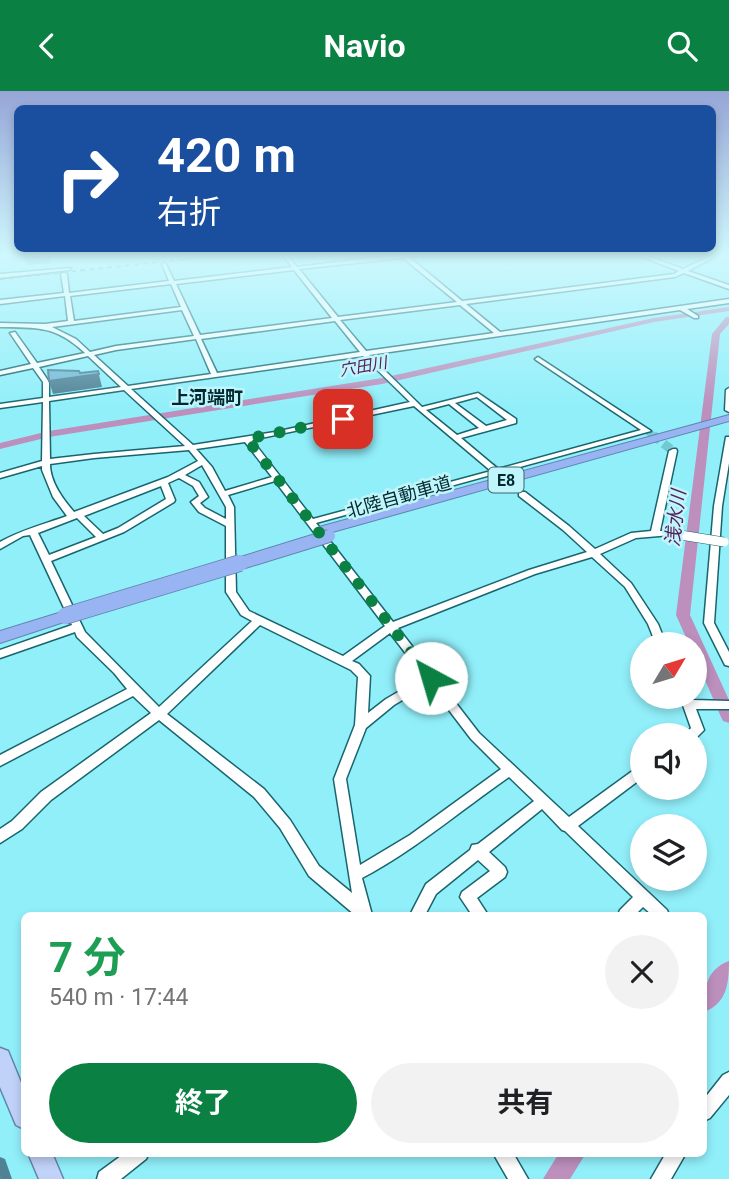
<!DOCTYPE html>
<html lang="ja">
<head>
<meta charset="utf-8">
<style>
  :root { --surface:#fff; --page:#f2f2f2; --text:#202124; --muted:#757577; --accent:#0b8043 }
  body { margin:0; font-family:Roboto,"Noto Sans JP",sans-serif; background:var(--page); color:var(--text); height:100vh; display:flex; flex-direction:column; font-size:26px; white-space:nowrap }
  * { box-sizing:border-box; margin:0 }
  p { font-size:23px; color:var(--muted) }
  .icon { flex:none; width:38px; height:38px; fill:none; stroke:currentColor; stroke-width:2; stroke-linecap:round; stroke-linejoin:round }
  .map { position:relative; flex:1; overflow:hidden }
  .side { position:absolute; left:21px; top:821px; width:686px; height:245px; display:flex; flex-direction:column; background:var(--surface); border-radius:10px; box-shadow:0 4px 10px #0003 }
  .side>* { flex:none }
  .guide { position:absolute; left:14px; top:14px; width:702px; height:147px; border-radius:10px; box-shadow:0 4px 10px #0003; background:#1a4fa0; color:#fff; overflow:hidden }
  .needle { width:46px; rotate:52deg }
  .buttons { position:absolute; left:630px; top:541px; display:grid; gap:14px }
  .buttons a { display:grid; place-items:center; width:77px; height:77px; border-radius:50%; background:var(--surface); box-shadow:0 4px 10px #0003; font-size:35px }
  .pin { position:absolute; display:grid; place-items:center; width:60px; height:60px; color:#fff; margin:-30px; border-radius:14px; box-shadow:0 4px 10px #0006 }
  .me { position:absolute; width:77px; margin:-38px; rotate:321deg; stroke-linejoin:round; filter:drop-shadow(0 0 5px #0008) }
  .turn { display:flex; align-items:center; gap:24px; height:147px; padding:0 28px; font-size:32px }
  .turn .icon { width:91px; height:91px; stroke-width:2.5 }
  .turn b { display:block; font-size:49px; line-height:60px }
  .round { display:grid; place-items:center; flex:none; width:74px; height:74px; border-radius:37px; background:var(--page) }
  .headline { display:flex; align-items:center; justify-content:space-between; height:119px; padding:0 28px }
  h1 { font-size:42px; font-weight:700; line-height:52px; color:#1e9e55 }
  .button { display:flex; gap:14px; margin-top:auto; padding:14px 28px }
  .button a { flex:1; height:80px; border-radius:42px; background:var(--accent); color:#fff; font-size:28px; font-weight:700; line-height:80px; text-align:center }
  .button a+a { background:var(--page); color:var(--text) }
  header { display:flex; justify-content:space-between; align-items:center; height:91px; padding:0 28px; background:var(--accent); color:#fff; font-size:32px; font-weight:700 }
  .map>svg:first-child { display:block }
</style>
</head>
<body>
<header><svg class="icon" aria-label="back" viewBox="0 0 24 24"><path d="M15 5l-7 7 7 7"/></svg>Navio<svg class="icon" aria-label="search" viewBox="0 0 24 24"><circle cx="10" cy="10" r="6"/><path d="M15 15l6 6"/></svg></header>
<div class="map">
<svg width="729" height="1088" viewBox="0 0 729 1088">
  <rect width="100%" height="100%" fill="#91effa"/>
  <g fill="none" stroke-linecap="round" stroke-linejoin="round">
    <path fill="#bc8fbc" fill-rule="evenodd" d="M729,216V220L654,231L382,293L49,346L0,358V352L49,340L382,287L654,227Z
      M726,226H729V233L720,243L690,524L729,609V632L723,630L721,626L695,566V553H689L676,524L712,243Z
      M729,870C729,891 727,913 704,921C704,899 705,879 729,870Z
      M559,1062H586L570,1088H543Z"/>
    <path stroke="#74c8d1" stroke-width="7" stroke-dasharray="7 3.5" stroke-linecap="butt" d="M647,340L655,346"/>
    <path stroke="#74c8d1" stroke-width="9" stroke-dasharray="9 4.5" stroke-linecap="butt" d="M653,344L673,360
      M491,375L522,403"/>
    <defs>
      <path id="minor" d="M282,163H287L297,176L400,163H424L409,166L462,210L674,183L679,180L635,163H642L683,178L714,163H720L688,180L729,194V198L684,182L675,186L466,213L500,241L729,208V212L687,218L698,225V227H694L680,219L369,264L422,316L478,302L516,328V332L461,347L498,378L641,339L536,269L535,268L538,266L651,340L316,432L393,531L529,479L587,461L563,439L519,405V401H525L569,435L595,458L631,442L651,440L669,360L673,358H676L677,360L660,440H671V444L636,447L600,463L631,492L658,533L666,553H656L648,533L625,496L592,466L535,483L398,537L479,642L569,726L638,676L642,675V687L578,735L667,819L669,824H652L643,816L635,824H618L620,819L633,806L565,740L562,739L542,718L489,761L505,776L507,781L505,786L477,807L488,824H472L460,806L462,801L490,780L478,769L436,803L425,824H410L426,793L470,759L472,754L478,753L534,710L509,686C460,720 415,759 362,787L372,824H355L309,785L280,737L254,706L159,629L51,709L22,738L0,752V738L12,730L41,701L151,622L133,605L0,675V664L127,598L114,582L77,546L75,541L0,567V559L72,534L30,444L23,445L0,458V451C21,439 45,433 67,425L53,406L42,379V375L0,387V382L42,370L43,311L0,317V313L43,307V291L33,277L0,284V280L31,273L10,242L15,241L37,272L85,262C55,234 38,237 0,236V232L45,233L68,230L65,205L0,213V209L64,202L61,183L64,181L67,183L69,202L169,190L162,173L164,172L166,173L174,190L292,176ZM403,167L457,211L338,226L299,178ZM294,179L332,227L200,244L176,193ZM171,193L181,216L74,230L70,205ZM460,214L494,242L366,260L340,229ZM182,219L194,245L116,255L90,261L76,248L52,236ZM335,230L360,261L217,282L201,248ZM196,248L211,283L128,295L94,264L116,259ZM88,265L121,296L49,306V291L39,276ZM363,265L410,311L275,341L193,354L131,298ZM124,299L185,355L94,363L50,368L49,310ZM477,306L507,329L486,335L455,312ZM449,313L479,337L457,344L426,319ZM414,315L491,380L313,428L252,349ZM245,351L272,386L225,400L212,376L196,358ZM189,359L198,370L168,386L74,421C63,408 50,391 50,373L94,367ZM202,374L226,416V428L205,417L200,412L208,406L199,391L185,384ZM179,387L193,395L199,405L191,411L199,421L226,435V501L241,524L252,530L159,616L85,541L51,470L124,441L174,411L175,409L168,392ZM275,390L385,535L343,565L249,520L236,501L234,416L228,404ZM161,395L166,408L118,437L103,443L84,425ZM77,427L96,446L49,464L38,442ZM260,534L351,579L358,586L355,634L334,688L352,802L319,775L290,729L264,698L167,623ZM390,542L424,586L386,608L368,622L370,585L359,573L352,570ZM429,593L471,648L501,678L410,744L360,774L346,688L366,637L394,614Z
        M71,177L69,179L0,187V183Z
        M729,297V321L725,319L726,299Z
        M726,346H729V372L722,415L714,532L729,561V575L725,574L704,532L714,415Z
        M680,606H691L693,609L729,610V618H696L704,639L695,648V644H685L691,637Z
        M729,981V1004L710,1027L704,1030V1008L723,984Z
        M125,1062H149L146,1068L121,1088H97L99,1081Z
        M493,1062H513L528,1088H508Z
        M666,1062H686L671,1088H651Z"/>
      <path id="major" d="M0,957L8,960L24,999V1038L16,1034L0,996Z
        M28,1062H52L63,1088H39Z"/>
      <path id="highway" d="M729,324V330L329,442H319L317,439L319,436Z
        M65,520L73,525L70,529L0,552V540Z"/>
    </defs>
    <use href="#minor" stroke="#19656e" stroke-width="3"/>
    <use href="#major" stroke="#6384ae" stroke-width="3"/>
    <use href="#highway" stroke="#6384ae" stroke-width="2"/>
    <use href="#minor" fill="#fff" fill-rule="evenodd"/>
    <use href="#major" fill="#c1d2f8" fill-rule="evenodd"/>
    <use href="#highway" fill="#98b4f3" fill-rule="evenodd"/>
    <path stroke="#3d7d85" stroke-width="2" stroke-dasharray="4.5 4.5" stroke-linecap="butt" d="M0,188L235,163"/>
    <defs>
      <path id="minor-bridge" d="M668,442L724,451"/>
      <path id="highway-bridge-far1" d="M235,474L329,445"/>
      <path id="highway-bridge" d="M65,525L240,472"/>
    </defs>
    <use href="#minor-bridge" stroke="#19656e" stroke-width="10" stroke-linecap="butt"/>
    <use href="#highway-bridge-far1" stroke="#6384ae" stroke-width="14" stroke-linecap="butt"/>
    <use href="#highway-bridge" stroke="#6384ae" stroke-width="18" stroke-linecap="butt"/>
    <use href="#minor-bridge" stroke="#fff" stroke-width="9"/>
    <use href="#highway-bridge-far1" stroke="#98b4f3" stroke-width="12"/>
    <use href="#highway-bridge" stroke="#98b4f3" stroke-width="16"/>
  </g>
  <path fill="#508296" d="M22,163H58V166L50,167V172L28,174L26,169H24Z
    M98,280L102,296L53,303L49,290L81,285Z
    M0,1066L5,1068L12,1088H3L0,1079Z"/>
  <path fill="#73b9d6" stroke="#508296" stroke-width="2" d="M48,279L79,280L80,282L98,280L99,283L49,290Z
    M0,1079L3,1088H0Z"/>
  <linearGradient id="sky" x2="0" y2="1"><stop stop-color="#96a5d6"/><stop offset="0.52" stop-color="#cef8fd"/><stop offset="1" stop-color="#cef8fd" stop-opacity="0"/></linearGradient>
  <rect width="729" height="316" fill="url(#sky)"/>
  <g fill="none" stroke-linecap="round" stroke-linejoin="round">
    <path stroke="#0b8043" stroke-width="12" stroke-dasharray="0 21.6" d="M343,328L247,348L431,587"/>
  </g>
  <g text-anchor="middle" stroke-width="5" stroke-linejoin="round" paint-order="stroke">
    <g font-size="16" font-style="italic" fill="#562058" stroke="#c1f5fc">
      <text transform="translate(363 275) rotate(-10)" y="6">穴田川</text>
    </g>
    <rect fill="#c1f5fc" stroke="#3a676c" stroke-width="2" x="488.5" y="376.5" width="35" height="25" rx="5"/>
    <g font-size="16" font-weight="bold" fill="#002a2f">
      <text x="506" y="395">E8</text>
    </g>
    <g font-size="18" font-weight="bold" fill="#002a2f" stroke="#c1f5fc">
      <text x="207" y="313">上河端町</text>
    </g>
    <g font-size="18" fill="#002a2f" stroke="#c1f5fc">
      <text transform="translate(399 406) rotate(-16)" y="6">北陸自動車道</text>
    </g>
    <g font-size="19" font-style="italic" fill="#562058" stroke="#c1f5fc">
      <text transform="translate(675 427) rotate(-83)" y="7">浅水川</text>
    </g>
  </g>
</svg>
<div class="buttons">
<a><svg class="needle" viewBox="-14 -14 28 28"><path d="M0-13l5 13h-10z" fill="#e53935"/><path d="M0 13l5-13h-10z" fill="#757577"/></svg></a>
<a><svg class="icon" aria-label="sound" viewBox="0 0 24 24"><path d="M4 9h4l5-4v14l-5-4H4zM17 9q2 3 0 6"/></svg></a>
<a><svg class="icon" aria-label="layers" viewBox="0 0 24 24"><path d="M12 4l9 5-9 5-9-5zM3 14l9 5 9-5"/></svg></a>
</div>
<div class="pin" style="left:343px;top:328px;background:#d93025"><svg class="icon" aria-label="arrive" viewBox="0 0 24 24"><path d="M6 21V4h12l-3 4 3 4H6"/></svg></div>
<svg class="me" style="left:431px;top:587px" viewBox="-20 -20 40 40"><circle r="19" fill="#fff"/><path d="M0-13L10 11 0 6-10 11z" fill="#0b8043"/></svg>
<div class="guide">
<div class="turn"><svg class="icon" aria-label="right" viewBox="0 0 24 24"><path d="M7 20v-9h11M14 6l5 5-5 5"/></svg><div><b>420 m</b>右折</div></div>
</div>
<section class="side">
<div class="headline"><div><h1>7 分</h1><p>540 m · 17:44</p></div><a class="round"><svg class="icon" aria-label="close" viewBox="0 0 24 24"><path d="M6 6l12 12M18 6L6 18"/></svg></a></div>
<div class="button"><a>終了</a><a>共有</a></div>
</section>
</div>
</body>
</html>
